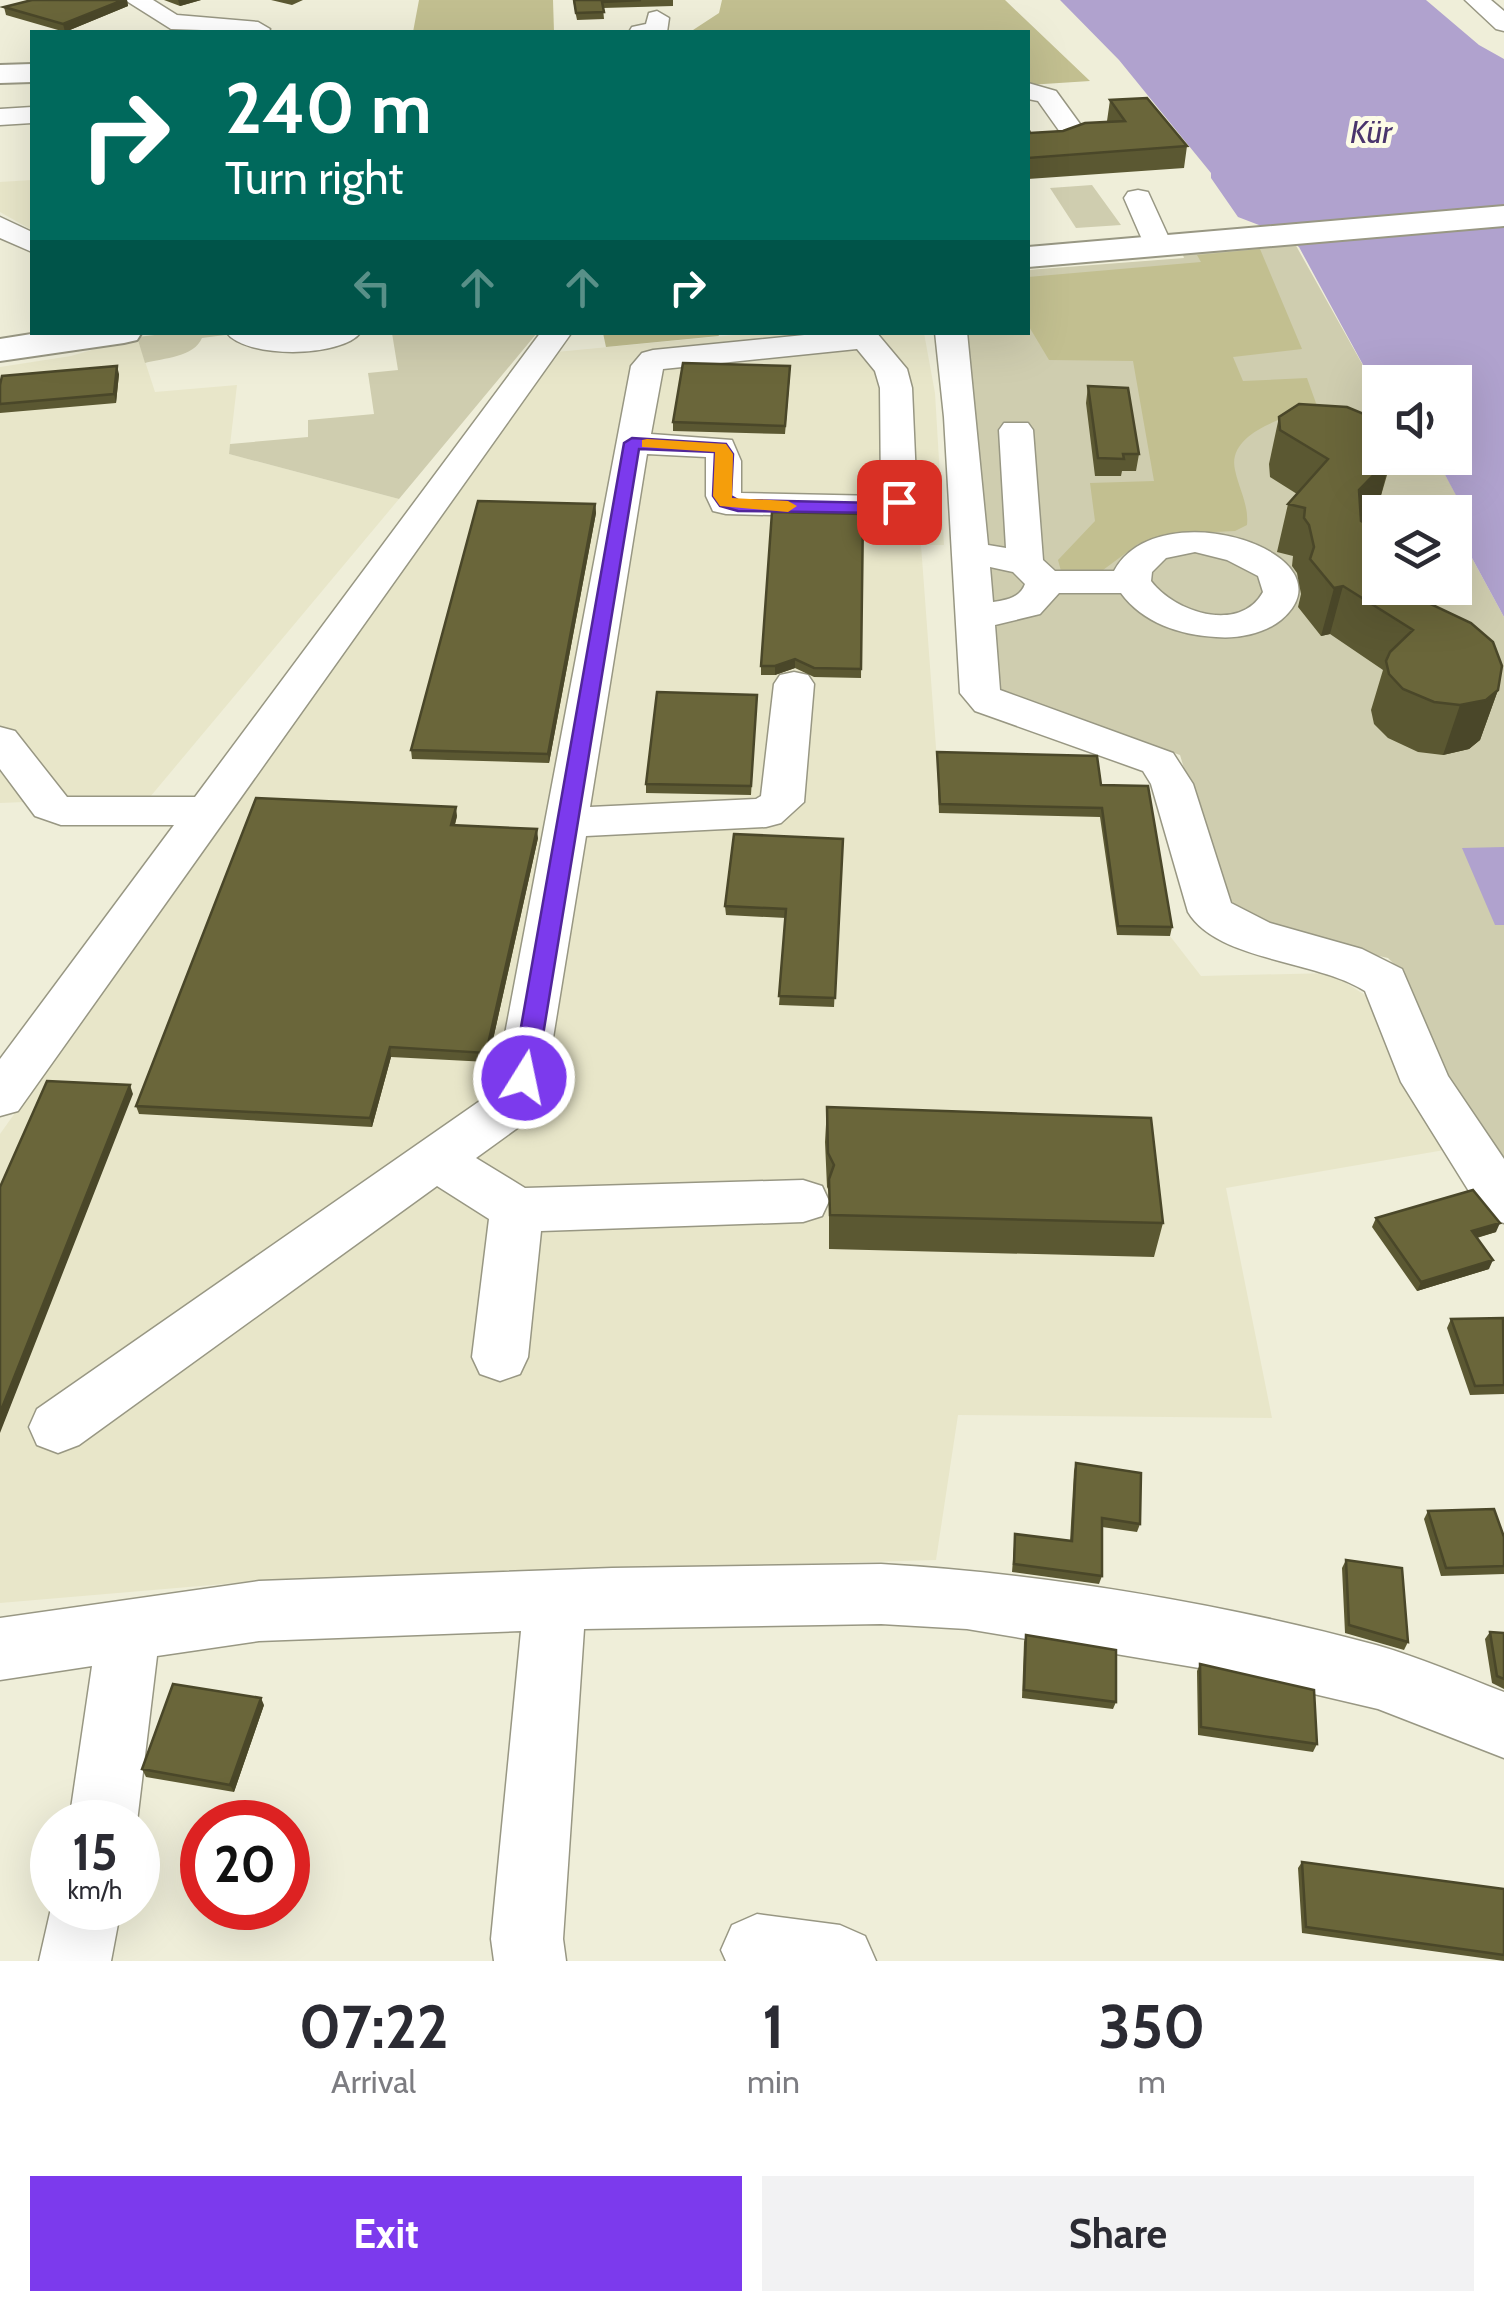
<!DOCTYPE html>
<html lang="en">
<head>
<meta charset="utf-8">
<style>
  :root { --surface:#fff; --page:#f2f2f3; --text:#2b2b33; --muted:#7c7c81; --accent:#7c3aed }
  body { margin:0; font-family:Cabin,sans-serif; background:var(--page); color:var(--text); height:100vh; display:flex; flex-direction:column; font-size:38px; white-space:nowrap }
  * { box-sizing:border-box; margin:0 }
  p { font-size:32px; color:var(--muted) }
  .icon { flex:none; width:55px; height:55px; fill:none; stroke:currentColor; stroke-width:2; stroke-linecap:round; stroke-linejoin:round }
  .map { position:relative; height:1961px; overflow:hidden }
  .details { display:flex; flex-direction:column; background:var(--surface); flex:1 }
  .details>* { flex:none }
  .top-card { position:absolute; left:30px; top:30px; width:1000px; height:305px; border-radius:0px; box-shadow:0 10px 40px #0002; background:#00695c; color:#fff; overflow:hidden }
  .tools { position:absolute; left:1362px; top:365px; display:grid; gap:20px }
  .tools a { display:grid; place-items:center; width:110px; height:110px; border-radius:0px; background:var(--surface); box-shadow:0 10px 40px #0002; font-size:50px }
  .speed { position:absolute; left:30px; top:1800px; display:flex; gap:20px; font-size:50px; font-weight:700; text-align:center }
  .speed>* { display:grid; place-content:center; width:130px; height:130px; border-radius:50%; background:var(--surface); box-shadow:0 10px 40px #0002; line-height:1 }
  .speed small { font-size:25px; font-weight:400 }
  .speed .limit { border:15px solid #d22; background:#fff; color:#111 }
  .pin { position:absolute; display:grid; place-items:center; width:85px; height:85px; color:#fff; margin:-42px; border-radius:20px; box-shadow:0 5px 15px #0006 }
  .me { position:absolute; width:110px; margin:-55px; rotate:10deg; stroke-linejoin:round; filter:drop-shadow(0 0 8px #0008) }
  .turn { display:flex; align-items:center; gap:35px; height:210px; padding:0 30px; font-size:45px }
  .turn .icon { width:130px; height:130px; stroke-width:2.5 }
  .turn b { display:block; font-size:70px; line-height:85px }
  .lanes { display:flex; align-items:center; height:95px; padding:0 30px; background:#0003; justify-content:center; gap:50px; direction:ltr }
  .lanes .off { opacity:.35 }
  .eta { display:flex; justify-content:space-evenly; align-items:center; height:170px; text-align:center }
  .eta b { font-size:60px; font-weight:700; line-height:70px }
  .button { display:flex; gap:20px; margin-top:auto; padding:20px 30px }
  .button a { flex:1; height:115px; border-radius:0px; background:var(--accent); color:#fff; font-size:40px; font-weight:700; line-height:115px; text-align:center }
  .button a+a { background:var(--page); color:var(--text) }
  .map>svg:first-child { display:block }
</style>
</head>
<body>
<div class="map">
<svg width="1504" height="1961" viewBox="0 0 1504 1961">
  <rect width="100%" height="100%" fill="#efeed9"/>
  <path fill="#e8e6c9" d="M32,180V230L0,212V182Z
    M756,333H924L935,393L944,545H921L937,761L1099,794L1147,795L1170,936L1201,976L1331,973L1371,999L1450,1149L1226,1188L1272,1418L958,1415L936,1560L283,1579L0,1603V1134L556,352Z
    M137,337L155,392L237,385L229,454L399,499L150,797L0,803V367L71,356Z"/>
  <path fill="#cfcdaf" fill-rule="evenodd" d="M1092,185L1121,225L1076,228L1050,188Z
    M1294,242L1380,396V458H1436L1458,498L1466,547L1504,617V1173L1435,1060L1400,970L1388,958L1293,937L1223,899L1180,755L998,693L967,333L1028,332V270L1184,258L1182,252ZM1380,512H1455V588H1380Z
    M181,332L225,335L202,338C194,357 164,358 145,363L137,337Z
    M392,333H537L399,499L229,454L230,444L308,437V420L374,414L368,373L398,370Z"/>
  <path fill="#c2bf90" d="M419,0H553L554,32H413Z
    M722,0H1005L1090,81L1028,85V32H680L693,30L719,13Z
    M1260,249L1302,349L1233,357L1243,381L1307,378L1317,406C1291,416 1226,431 1235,470C1239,489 1249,505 1247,525L1235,531L1173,534L1138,544L1103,570L1061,571L1058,560L1095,521L1090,483L1154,481L1133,361L1049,360L1028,325V277L1201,262L1197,255Z
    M717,332L719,336L606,347L603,333Z"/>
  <path fill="#b0a2ce" d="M1060,0H1426L1479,45L1504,59V617L1466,547L1458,499L1436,458H1455V382H1380V396L1299,247L1280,233L1238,217L1211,178V173L1119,60Z
    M1504,847V925H1495L1462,848Z"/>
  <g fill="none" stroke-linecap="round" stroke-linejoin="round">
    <defs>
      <path id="minor" d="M125,0H153L177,15L258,22L270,29L268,32L171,29Z
        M1465,0H1491L1504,11V31L1496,29Z
        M657,11L669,18L667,32H629L632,27L646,24L649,13Z
        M1028,83L1056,91L1088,135C1073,152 1049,150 1028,151V135L1060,132L1038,101L1028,99Z
        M32,107V123L0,125V109Z
        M1138,190L1148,192L1169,238L1164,244H1144L1124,198L1128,192Z
        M0,217L32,232V252L0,238Z
        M226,332H361C342,358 245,359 226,332Z
        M541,332H572L18,1111L0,1116V1059L174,825H61L35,816L0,769V727L15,731L67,797H195Z
        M834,332H876L907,369L912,388L917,502L907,515L894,518L726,514L713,511L706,496V457L647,454L590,807L756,799L761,796L774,684L780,675L794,672L808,675L814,684L804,802L781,823L766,827L586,836L544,1093L523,1124L476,1158L525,1188L803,1180L822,1186L829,1201L822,1216L803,1222L541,1231L528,1357L520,1374L500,1381L480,1374L472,1357L489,1219L437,1186L79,1445L58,1453L37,1445L29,1427L37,1409L487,1096L495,1087L631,366L642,353L653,350ZM857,349L875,371L880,388L881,496L741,493V461L732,440L651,434L663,369Z
        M935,332H967L988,545L1006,548L999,430L1004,423H1028L1033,430L1043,560L1055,571H1114C1159,488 1358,555 1281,620C1264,634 1237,639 1216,637C1180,635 1143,623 1121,593H1059L1040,614L995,625L1000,690L1173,753L1193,784L1231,903L1270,923L1362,949L1402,969L1448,1076L1504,1159V1223L1485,1217L1401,1082L1365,991C1317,960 1217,961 1188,912L1151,784L1143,771L975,711L960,693L944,417ZM1195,552L1227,560L1258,576L1263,592C1240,634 1174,612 1151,581L1152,572L1166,558ZM990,567L1013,572L1025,584C1020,598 1006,600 993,602Z
        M881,1564C1039,1573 1222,1603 1376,1645C1419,1657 1462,1676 1504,1692V1758L1378,1709L1211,1670L967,1629L881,1624L584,1629L563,1939L566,1961H494L491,1939L521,1631L259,1641L157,1656L137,1822H69L92,1666L0,1680V1618L259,1581L612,1568Z
        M52,1904V1908H121L111,1961H39Z
        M757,1914L840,1925L865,1936L876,1961H726L721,1950L732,1925Z"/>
      <path id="major" d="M32,64V82L0,83V65Z
        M1504,206V226L1028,267V247Z
        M44,332H142L137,340L124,343L0,361V339Z"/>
    </defs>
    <use href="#minor" stroke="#989783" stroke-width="3"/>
    <use href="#major" stroke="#989783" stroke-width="4"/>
    <use href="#minor" fill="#fff" fill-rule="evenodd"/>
    <use href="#major" fill="#fff" fill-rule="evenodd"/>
  </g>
  <path fill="#5b5832" d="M32,0H127L128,6L65,32L6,15L4,7Z
    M164,0H201L180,6Z
    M271,0H303L292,5Z
    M573,0H673V6L603,8L604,19L577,20Z
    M1110,100L1187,146L1184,168L1028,179V128L1030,133L1063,131L1107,121Z
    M119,374L116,403L0,413V385Z
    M790,374L785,434L673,431V422Z
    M1088,386L1139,454L1136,471H1122L1121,476H1095L1086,403Z
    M1279,417L1380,458H1392L1380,499L1376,507L1362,522L1380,588L1498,690L1480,740L1469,749L1443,755L1418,752L1388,738L1374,724L1371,710L1383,670L1330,634L1321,636L1298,607L1301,594L1297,573L1292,566L1293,556L1277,552L1288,504L1297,494L1270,477L1269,464Z
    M595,504L596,513L549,763L412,759L411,750Z
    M863,514L861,678L814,677L795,668L775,675H761V666Z
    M757,695L751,795L646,793V784Z
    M937,752L1101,785L1172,927L1170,936L1117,935L1100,817L939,813Z
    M457,816L455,825L538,838L488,1062L391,1057L372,1127L139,1114L136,1106Z
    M843,839L834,1007L779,1005L786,918L726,915L725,906Z
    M827,1107L1163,1223L1154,1257L829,1249V1191L827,1187L825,1142Z
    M1376,1218L1496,1232L1477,1238L1489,1269L1417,1291L1372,1227Z
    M1451,1319L1504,1321V1394L1470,1395L1447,1328Z
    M1076,1463L1140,1524L1137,1532L1102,1527V1576L1099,1584L1012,1572L1015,1534L1070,1541L1074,1471Z
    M1428,1511L1504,1537V1574L1441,1576L1424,1519Z
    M1346,1560L1408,1642L1404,1650L1345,1633L1342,1568Z
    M1490,1632L1504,1633V1689L1492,1683L1485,1639Z
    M1026,1635L1116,1702L1113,1709L1022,1698L1024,1642Z
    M1200,1664L1317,1744L1313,1752L1198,1735L1197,1671Z
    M264,1705L234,1792L146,1777L142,1769Z
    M1302,1862L1504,1889V1961L1302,1933L1298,1868Z"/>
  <path fill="#4a4729" d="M123,0H127L128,6L65,32L63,24Z
    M178,0H201L180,6Z
    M117,366L119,374L116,403L114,394Z
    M1390,458L1380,499L1376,507L1346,538L1359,490Z
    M595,504L596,513L549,763L548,754Z
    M1343,586L1330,634L1321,636L1334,588Z
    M795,659V668L775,675V666Z
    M1498,690L1480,740L1469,749L1443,755L1460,705Z
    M456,807L457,816L452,834L451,825Z
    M537,829L538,838L488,1062L486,1053Z
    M390,1047L391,1057L372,1127L370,1118Z
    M130,1085L133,1094L0,1433V1413Z
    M1500,1223L1496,1232L1468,1240L1472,1231Z
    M1493,1260L1489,1269L1417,1291L1421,1282Z
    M261,1698L264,1705L234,1792L230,1785Z"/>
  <path fill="#6a663a" stroke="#4a4729" stroke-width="2.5" d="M32,0H123L63,24L4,7Z
    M574,0H641L602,2L604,12L576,13Z
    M1147,98L1187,146L1028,158V128L1030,133L1063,131L1085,123L1125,121L1110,100Z
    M683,363L790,366L785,426L673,422Z
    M117,366L114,394L0,404V385L2,376Z
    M1088,386L1128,388L1139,454H1123L1124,459L1098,458Z
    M1299,404L1347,407L1364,414L1380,428V458H1390L1359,490L1361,521L1380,531V588H1406L1422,600L1471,623L1493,642L1502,666L1498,690L1486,700L1460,705L1434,702L1403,689L1389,674L1386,661L1390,652L1413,630L1343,586L1334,588L1310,559L1314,547L1309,525L1304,518L1305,508L1288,504L1328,459L1280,430L1279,417Z
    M478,501L595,504L548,754L411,750Z
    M772,512L863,514L861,669L814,668L795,659L775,666H761Z
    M657,692L757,695L751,786L646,784Z
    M937,752L1097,756L1101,785L1148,786L1172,927L1118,926L1102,808L940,804Z
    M256,798L456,807L451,825L537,829L486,1053L390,1047L370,1118L136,1106Z
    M734,834L843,839L835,998L779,996L786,909L725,906Z
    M47,1081L130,1085L0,1413V1187Z
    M827,1107L1151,1118L1163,1223L830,1215L829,1179L834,1165L828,1153Z
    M1473,1190L1500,1223L1472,1231L1493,1260L1421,1282L1376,1218Z
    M1503,1318L1504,1385L1475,1386L1451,1319Z
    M1076,1463L1141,1473L1140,1524L1102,1518V1576L1014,1564L1015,1534L1072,1541Z
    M1494,1509L1504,1537V1566L1446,1568L1428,1511Z
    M1346,1560L1402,1568L1408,1642L1349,1625Z
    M1490,1632L1504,1633V1679L1497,1676Z
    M1026,1635L1116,1650V1702L1024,1690Z
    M1200,1664L1314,1690L1317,1744L1201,1727Z
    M173,1684L261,1698L230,1785L142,1769Z
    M1302,1862L1504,1889V1955L1306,1927Z"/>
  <path fill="#7c3aed" stroke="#51269a" stroke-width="2.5" d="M632,438L726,444L733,454L731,496L738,500L880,503L899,497L908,502L882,513L738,511L720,506L713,496L715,452L639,449L536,1078L524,1087L512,1078L624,443Z"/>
  <path fill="#f59e0b" d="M647,439L726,444L733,454L732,498L788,501L797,506L788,512L720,506L713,496L715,452L642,447V440Z"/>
  <g text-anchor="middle" stroke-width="10" stroke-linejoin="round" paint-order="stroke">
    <g font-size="32" font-style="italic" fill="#4a356c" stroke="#fdfce6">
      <text x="1371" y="143">Kür</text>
    </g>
  </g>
</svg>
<div class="tools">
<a><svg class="icon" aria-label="sound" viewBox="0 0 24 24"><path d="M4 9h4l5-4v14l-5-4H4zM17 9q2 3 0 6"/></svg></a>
<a><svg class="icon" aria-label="layers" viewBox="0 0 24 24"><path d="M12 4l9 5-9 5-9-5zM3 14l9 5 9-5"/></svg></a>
</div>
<div class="speed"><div>15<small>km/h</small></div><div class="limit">20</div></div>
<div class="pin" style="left:899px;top:502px;background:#d93025"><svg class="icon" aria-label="arrive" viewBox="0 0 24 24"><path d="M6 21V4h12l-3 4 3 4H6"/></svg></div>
<svg class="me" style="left:524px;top:1078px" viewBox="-20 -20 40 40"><circle r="17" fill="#7c3aed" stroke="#fff" stroke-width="3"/><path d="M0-11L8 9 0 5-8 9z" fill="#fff"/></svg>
<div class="top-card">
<div class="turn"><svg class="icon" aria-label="right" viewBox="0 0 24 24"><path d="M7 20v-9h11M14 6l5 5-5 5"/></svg><div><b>240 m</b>Turn right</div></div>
<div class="lanes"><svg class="icon off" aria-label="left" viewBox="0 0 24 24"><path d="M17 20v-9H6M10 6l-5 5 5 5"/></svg><svg class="icon off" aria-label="ahead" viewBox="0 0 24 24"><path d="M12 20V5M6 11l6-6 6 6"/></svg><svg class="icon off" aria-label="ahead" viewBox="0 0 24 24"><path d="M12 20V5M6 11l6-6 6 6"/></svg><svg class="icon" aria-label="right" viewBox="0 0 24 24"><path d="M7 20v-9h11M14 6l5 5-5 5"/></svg></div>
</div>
</div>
<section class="details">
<div class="eta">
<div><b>07:22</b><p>Arrival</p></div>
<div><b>1</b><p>min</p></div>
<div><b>350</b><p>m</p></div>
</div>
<div class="button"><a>Exit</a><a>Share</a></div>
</section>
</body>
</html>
